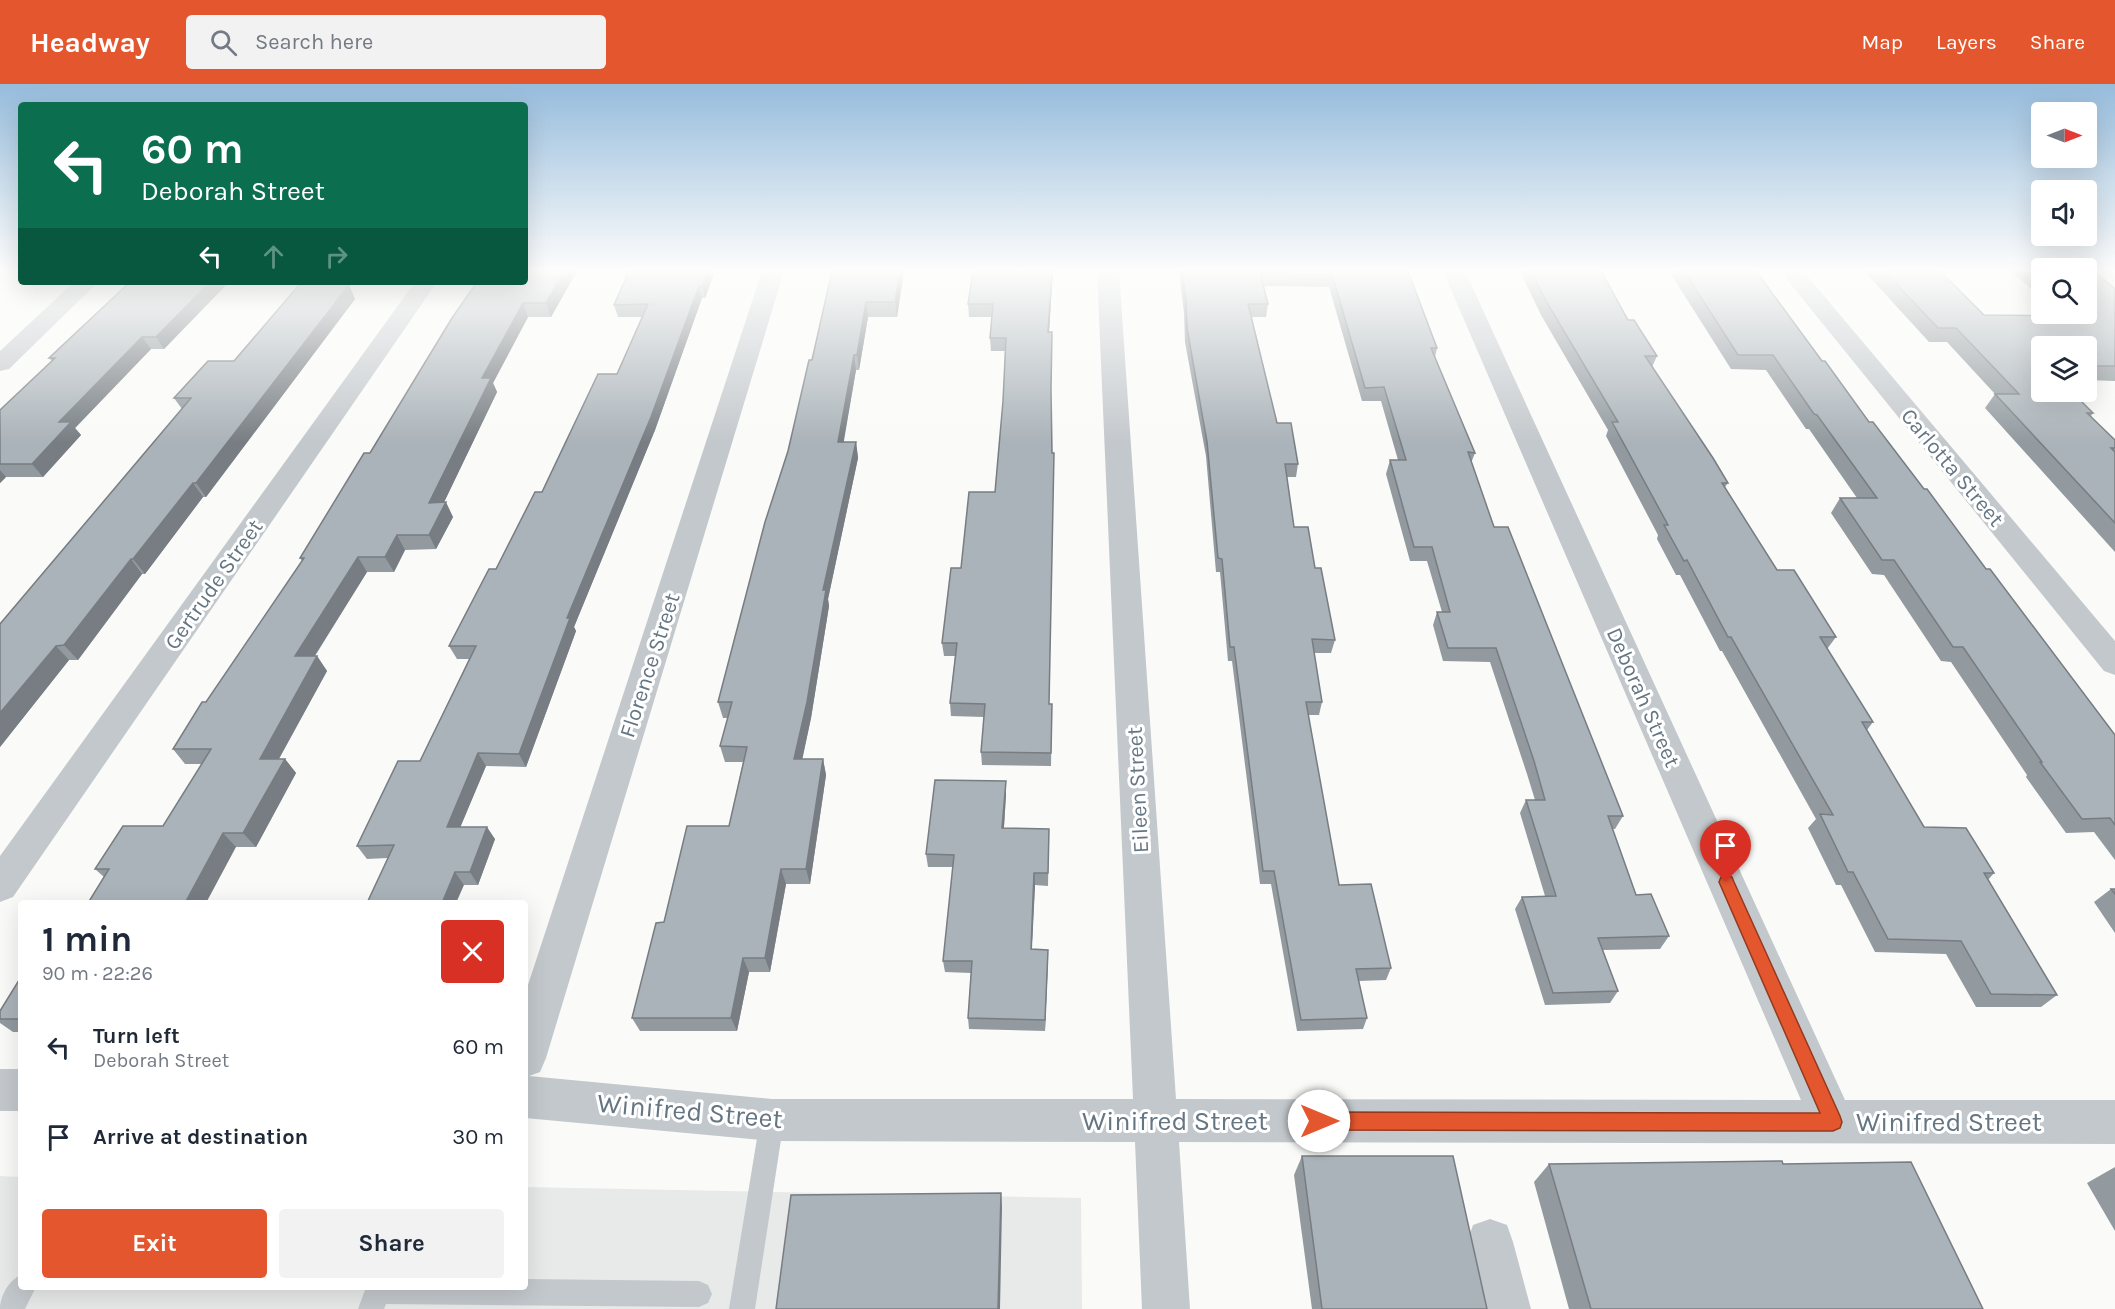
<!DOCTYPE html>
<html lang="en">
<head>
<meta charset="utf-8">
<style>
  :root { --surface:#fff; --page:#f2f2f3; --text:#1f2937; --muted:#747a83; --accent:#e4572e }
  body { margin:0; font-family:Karla,sans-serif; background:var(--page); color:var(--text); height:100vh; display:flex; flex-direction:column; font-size:22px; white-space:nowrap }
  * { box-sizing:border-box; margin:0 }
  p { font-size:20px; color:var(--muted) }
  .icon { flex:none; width:33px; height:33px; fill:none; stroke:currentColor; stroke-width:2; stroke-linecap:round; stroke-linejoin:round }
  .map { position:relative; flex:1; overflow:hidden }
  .side { position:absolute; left:18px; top:816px; width:510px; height:390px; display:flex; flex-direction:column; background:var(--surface); border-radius:6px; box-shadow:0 6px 24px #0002 }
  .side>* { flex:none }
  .hud { position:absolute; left:18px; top:18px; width:510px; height:183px; border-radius:6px; box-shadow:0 6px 24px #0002; background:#0b6e4f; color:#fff; overflow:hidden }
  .needle { width:39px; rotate:90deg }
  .controls { position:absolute; left:2031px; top:18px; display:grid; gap:12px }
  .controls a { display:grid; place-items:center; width:66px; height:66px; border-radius:6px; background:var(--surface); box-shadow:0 6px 24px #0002; font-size:30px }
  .pin { position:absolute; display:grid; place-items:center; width:51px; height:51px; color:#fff; margin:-62px -26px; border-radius:50% 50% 50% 0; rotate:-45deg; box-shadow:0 0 6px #0007 }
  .pin .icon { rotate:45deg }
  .me { position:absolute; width:66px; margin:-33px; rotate:90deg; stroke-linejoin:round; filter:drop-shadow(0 0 4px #0008) }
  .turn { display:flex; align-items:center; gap:21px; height:126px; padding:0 24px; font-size:27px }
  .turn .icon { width:78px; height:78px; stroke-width:2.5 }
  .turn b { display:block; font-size:42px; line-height:51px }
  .lanes { display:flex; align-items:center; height:57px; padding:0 24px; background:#0003; justify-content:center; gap:30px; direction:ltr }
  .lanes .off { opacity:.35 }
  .round { display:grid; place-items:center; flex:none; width:63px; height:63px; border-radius:6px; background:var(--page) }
  .headline { display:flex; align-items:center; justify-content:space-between; height:102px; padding:0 24px }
  h1 { font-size:36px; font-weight:700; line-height:45px }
  .button { display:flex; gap:12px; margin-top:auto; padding:12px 24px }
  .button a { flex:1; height:69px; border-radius:6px; background:var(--accent); color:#fff; font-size:24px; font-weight:700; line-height:69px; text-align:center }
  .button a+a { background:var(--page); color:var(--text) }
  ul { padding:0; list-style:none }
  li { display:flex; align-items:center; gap:18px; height:90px; padding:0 24px }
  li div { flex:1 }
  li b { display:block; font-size:22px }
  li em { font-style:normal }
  header { display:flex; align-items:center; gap:36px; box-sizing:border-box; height:84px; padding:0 30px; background:var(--accent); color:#fff }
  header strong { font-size:28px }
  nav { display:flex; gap:33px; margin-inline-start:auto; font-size:21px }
  .search { width:420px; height:54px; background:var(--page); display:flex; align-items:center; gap:15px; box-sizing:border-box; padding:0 21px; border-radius:6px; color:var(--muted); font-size:22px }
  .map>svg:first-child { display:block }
</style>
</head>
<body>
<header>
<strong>Headway</strong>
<div class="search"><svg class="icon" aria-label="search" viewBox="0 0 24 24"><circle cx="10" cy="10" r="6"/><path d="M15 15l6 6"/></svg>Search here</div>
<nav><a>Map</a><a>Layers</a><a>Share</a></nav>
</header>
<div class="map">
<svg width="2115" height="1225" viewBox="0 0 2115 1225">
  <rect width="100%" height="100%" fill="#fafaf8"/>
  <path fill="#e8e9e9" d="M0,1092L21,1093V1203H525V1103L1081,1114L1082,1225H0Z"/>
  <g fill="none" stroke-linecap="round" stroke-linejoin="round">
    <path fill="#c3c8cc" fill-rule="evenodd" d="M772,1024L780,1028L784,1036L755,1225H729L760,1036L764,1028Z
      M21,1191V1203H36L25,1225H0C0,1212 9,1196 21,1191Z
      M525,1195L699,1197L708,1201L712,1210L708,1219L699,1223L386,1220L384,1225H358L366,1203H525Z"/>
    <path fill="#c3c8cc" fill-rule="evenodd" d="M762,187H784L546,974L540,988L529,992L772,1015H1133L1097,187H1119L1176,1015L1801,1016L1443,187H1465L1845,1016H2115V1060L1179,1058L1190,1225H1142L1135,1058L772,1057L525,1034V910Z
      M1780,187H1803L2115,557V591L2104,587Z
      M74,198H98L9,285L0,287V267Z
      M415,198H437L13,813L0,818V772Z
      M0,985H21V1027H0Z
      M1490,1135L1507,1141L1513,1158L1531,1225H1483L1467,1158L1473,1141Z"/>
  </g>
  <path fill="#929a9f" d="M577,187L551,233H528L493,299L497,308L444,418L453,433L436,465L405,466L394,488H367L315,572H317L327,587L279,675H285L296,689L256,763H236L104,793L95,785L163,742L202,680H185L173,665L206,618L302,477L300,474L370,369L452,234Z
    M629,187H715L705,214H702L655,346L574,543L576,547L526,683L486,682L460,743L495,755L478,801H464L388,774L367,775L357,762L420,677L469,575H457L449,562L542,408L617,290L643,233H618L614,221Z
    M832,187H904L897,233H868L859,286H856L843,358H856L858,374L828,515L829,522L811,634L802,675H823L826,691L810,800H786L770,888H749L737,947H640L632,934L664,838L729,742L743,678H725L720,662L728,634H723L718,618L788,367L812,276Z
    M973,187H1053L1049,248L1051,313L1049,620H1052L1051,682L982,681L981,668L984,633L951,632L950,619L955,572H944L942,559L961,484L995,408L1003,317L1005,267H991L990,254L992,233H969L968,220Z
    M1179,187H1408L1437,264L1435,273L1475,369L1471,379L1494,443L1623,732L1615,745H1612L1636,811L1669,852L1660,865L1603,866L1618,907L1610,919L1545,921L1515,825L1522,813L1545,812L1520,729L1526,716H1535L1527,690L1490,578L1443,577L1433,541L1437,528H1442L1427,477H1410L1386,390L1390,376H1398L1381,317H1362L1329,203L1263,202L1268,220L1266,233H1252L1277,339L1298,380L1296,393H1287L1294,443L1315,484L1335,556L1331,569H1314L1322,618L1319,631H1308L1339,801L1391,884L1386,896L1359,897L1367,934L1363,945L1297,947L1271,800H1260L1232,577H1228L1220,488H1216L1206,372L1185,258L1184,229Z
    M1520,187H1601L1628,236L1657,272L1652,283L1728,399L1725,403L1777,486L1836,553L1827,565L1873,638L1867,646L1924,743L1994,789L1988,796L2057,911L2041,923H1976L1946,870L1875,868L1841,801H1836L1808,744L1816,735L1722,567H1720L1680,491H1676L1657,455L1658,451L1606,352L1608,346L1541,231Z
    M1669,187H1756L1822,277L1869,338L1986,485L2115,651V776L2094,748L2066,749L2026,693L2027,691L1951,578L1941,577L1884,491L1872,490L1831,429L1840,414H1857L1809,345H1806L1766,286L1731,285Z
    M1867,187H1940L1984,231L2062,232L2059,230H2086L2115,205V297L2086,296V262H2042V308L2093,329L2091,332L2115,356V468L1985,324L1995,310L1947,258H1929L1866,189Z
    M2011,187H2042V214Z
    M130,198H229L164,265H151L75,344L81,351L43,393H6L0,399V326L52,277L49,274Z
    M349,201L355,215L206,413H203L145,490H142L78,576H69L0,663V540L182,325L174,314L234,277Z
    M1006,697V710L1004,744L1049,745L1048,802L1035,801L1032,865L1048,866L1045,947L969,945L968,934L971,889L945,888L943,877L953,783H928L926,770Z
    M2111,805H2115V849L2094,818Z
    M21,893V948H13L0,939V927Z
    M1302,1072L1487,1225H1312L1294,1091Z
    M1549,1080L1983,1225H1569L1534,1098Z
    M2115,1083V1147L2087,1099Z"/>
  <path fill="#777d82" d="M564,187H577L551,233L546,219Z
    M708,187H715L705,214L702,202Z
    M900,187H904L897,233L895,218Z
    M1052,187H1053L1048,261V248Z
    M210,198H229L164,265L156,253Z
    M349,201L355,215L206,413L196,399Z
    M699,202L702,214L655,346L574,543L576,547L526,683L519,670L567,534Z
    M866,218L868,233L859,286L857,271Z
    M523,219L528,233L493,299L497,308L437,433L429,419L482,294Z
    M142,253L151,265L75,344L81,351L43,393L32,380L59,338Z
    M854,271L856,286L841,374L838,358Z
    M856,358L858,374L828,515L829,522L811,634L799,691L794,675L823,506Z
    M0,386L6,393L0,399Z
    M193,399L203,413L145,490L133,475Z
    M446,418L453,433L436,465L429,451Z
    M397,451L405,466L394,488L385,473Z
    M358,473L367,488L305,587L295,572Z
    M131,475L142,490L78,576L64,561Z
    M56,562L69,576L0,663V629Z
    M317,572L327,587L271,689L260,675Z
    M478,669L486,682L455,756L447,743Z
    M285,675L296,689L256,763L243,749Z
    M823,675L826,691L810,800L806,785Z
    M1006,697V710L1003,757L1002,744Z
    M487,743L495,755L478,801L470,788Z
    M223,749L236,763L206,819H185Z
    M781,785L786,800L770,888L765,874Z
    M455,788L464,801L456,819H442Z
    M1034,789L1035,801L1031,877V865Z
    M1048,866V878L1045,947V936Z
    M743,874L749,888L737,947L731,934Z
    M1001,1109L1002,1123L1000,1225H998Z"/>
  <path fill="#aab3b9" stroke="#777d82" stroke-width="1.5" d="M525,187H564L546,219H523L482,294H491L429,419L446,418L429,451H397L385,473H358L295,572H317L260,675H285L243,749H223L185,819H88L109,785H95L123,742H163L211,665H173L202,618H206L304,474H300L364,369H370L452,234L477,198H525Z
    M629,187H708L702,202H699L651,333L567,534H570L519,670L478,669L447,743H487L470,788H455L442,819H367L394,761L357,762L398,677H420L476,562H449L489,485H496L535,408H542L598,290H617L648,220L614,221Z
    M832,187H900L895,218H866L857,271H854L838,358H856L823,506H826L807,618L794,675H823L806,785H781L765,874H743L731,934H632L656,839L664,838L687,742H729L747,663L720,662L732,618H718L765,438L788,367L809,276H812Z
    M973,187H1052L1048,248H1052L1051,305L1052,369H1054L1049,620H1052L1051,669L981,668L985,620L950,619L957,559H942L951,484H961L969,408H995L1003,317L1006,254H990L993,220H968Z
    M1182,187H1408L1437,264H1431L1475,369L1468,368L1494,443H1508L1623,732H1608L1636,811L1651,810L1669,852L1598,854L1618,907L1553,909L1522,813L1556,812L1526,716H1545L1534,677L1496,564H1448L1437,528H1450L1432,463H1414L1390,376H1406L1384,303L1365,304L1332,190L1260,189L1268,220H1248L1277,339H1291L1298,380H1285L1294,443H1308L1315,484H1321L1335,556L1312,555L1322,618H1306L1339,801L1371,800L1391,884L1356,885L1367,934L1301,936L1274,787H1263L1234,563H1230L1222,475L1218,474L1207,358L1187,244L1186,216Z
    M1531,187H1601L1628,236H1634L1657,272H1645L1713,374L1728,399H1722L1777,486H1794L1836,553H1820L1873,638H1862L1924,743L1966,744L1994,789H1984L2057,911L1991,910L1961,857L1888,855L1853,788H1848L1820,730L1833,731L1731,553H1728L1687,476L1684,477L1664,441H1668L1612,338H1618L1546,217Z
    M1684,187H1756L1822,277H1825L1869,338H1873L1924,405H1927L1986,485H1990L2115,651V741L2110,734L2082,735L2040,678H2042L1963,563H1953L1894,476H1882L1840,414H1877L1817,331L1814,330L1773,271H1738Z
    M1884,187H1940L1984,231L2088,232L2085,230H2086V187H2094L2115,205V282H2086V262H2042V308H2072L2093,329H2087L2115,356V364H2111L2115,368V439L1995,310H2019L1956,244H1938Z
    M2035,187H2042V193Z
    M130,198H210L156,253H142L59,338H71L32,380H0V326L55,274H49Z
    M299,201H349L196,399H193L133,475H131L64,561L56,562L0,629V540L191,314H174L208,277H234Z
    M935,696L1006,697L1002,744L1049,745L1048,789H1034L1031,865L1048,866L1045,936L968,934L972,877H943L954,771L926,770Z
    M2111,805H2115V810Z
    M21,893V935H0V927Z
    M1302,1072H1453L1487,1225H1322Z
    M1782,1077L1783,1080L1911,1078L1983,1225H1591L1549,1080Z
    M1001,1109L998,1225H776L791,1111Z"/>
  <linearGradient id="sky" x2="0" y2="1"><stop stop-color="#96bcdc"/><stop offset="0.52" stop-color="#fdfdfc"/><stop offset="1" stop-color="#fdfdfc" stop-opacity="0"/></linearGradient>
  <rect width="2115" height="359" fill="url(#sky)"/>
  <path fill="#e4572e" stroke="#94391e" stroke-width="1.5" d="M1726,791L1732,793L1734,798L1840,1032L1842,1038L1840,1044L1833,1047L1319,1046L1313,1044L1310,1037L1313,1031L1319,1028L1820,1029L1719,798L1721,793Z"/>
  <g text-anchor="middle" stroke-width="6" stroke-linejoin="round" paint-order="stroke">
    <g font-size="22" fill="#657683" stroke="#fff">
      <text transform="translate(1953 383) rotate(50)" y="8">Carlotta Street</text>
      <text transform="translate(213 500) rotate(-55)" y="8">Gertrude Street</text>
      <text transform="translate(649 581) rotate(-72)" y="8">Florence Street</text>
      <text transform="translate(1644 613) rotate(66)" y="8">Deborah Street</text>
      <text transform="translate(1137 706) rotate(-93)" y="8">Eileen Street</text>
    </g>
    <g font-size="27" fill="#657683" stroke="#fff">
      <text transform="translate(690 1027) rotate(5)" y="9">Winifred Street</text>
      <text x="1175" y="1046">Winifred Street</text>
      <text x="1949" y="1047">Winifred Street</text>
    </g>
  </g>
</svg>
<div class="controls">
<a><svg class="needle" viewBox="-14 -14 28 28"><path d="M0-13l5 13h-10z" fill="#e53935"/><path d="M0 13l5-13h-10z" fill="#747a83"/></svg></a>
<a><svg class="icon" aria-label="sound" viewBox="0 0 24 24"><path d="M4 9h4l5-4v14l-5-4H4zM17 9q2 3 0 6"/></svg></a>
<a><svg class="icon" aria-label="search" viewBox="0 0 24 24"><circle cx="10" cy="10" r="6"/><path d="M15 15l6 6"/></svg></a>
<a><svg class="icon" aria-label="layers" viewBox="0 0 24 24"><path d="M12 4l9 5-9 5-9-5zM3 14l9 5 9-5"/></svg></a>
</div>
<div class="pin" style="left:1726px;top:798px;background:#d93025"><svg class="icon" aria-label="arrive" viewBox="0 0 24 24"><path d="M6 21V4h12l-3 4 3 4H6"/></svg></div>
<svg class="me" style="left:1319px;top:1037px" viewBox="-20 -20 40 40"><circle r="19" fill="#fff"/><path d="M0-13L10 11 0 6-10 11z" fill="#e4572e"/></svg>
<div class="hud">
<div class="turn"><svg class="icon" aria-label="left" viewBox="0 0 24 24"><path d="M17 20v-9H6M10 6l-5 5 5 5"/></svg><div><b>60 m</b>Deborah Street</div></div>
<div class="lanes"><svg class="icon" aria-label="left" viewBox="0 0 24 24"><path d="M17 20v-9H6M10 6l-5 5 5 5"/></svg><svg class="icon off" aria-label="ahead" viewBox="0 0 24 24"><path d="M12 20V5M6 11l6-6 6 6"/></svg><svg class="icon off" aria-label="right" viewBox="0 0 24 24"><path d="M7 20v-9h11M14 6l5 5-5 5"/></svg></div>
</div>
<section class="side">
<div class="headline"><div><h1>1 min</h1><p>90 m · 22:26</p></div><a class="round" style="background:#d93025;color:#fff"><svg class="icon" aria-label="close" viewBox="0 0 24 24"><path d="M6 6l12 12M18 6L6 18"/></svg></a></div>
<ul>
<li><svg class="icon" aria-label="left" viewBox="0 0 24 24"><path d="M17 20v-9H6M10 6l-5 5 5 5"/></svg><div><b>Turn left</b><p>Deborah Street</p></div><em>60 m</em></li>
<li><svg class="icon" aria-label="arrive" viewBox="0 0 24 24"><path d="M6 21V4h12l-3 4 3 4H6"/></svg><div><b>Arrive at destination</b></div><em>30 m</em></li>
</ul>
<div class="button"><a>Exit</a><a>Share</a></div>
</section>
</div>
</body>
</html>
